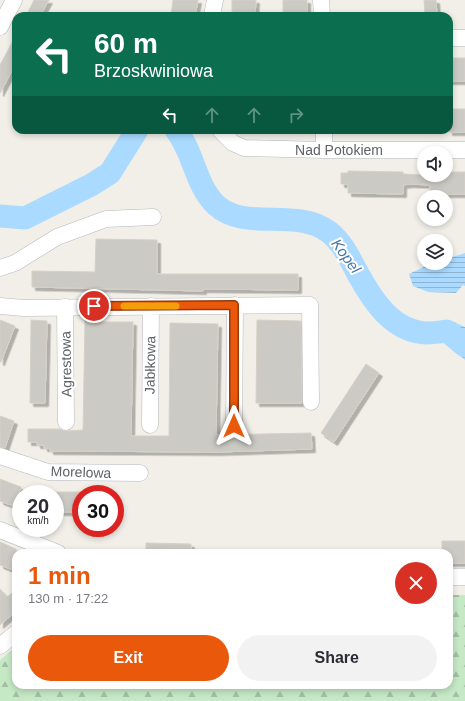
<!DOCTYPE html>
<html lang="en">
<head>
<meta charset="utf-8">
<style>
  :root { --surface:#fff; --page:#f2f2f3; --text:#2b2b33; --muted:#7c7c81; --accent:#ea580c }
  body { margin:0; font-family:Helvetica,sans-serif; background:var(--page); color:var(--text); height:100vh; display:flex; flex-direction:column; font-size:15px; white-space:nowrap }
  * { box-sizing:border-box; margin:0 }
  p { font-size:13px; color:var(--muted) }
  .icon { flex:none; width:22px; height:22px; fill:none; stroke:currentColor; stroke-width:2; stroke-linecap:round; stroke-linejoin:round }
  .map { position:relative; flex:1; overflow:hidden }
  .details { position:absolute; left:12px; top:549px; width:441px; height:140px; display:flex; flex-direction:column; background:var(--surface); border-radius:12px; box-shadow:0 2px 6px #0003 }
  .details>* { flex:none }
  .guide { position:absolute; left:12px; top:12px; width:441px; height:122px; border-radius:12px; box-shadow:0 2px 6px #0003; background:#0b6e4f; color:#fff; overflow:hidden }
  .fabs { position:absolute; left:417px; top:146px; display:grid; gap:8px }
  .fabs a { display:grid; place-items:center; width:36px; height:36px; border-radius:50%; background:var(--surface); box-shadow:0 2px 6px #0003; font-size:20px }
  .speed { position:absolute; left:12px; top:485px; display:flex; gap:8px; font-size:20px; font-weight:700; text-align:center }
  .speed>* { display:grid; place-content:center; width:52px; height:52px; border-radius:50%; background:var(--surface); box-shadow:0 2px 6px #0003; line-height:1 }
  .speed small { font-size:10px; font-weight:400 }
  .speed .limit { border:6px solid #d22; background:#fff; color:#111 }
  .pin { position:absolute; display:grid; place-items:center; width:34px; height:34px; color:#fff; margin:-17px; border:2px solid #fff; border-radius:50%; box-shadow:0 1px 4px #0007 }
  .me { position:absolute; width:44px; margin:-22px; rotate:0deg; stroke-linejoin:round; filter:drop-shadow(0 0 3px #0008) }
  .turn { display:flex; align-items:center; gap:14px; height:84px; padding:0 16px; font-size:18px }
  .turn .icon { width:52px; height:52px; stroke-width:2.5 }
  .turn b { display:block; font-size:28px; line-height:34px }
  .lanes { display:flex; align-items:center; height:38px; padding:0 16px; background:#0003; justify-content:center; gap:20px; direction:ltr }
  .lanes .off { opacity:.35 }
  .round { display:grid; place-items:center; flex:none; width:42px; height:42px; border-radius:21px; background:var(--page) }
  .headline { display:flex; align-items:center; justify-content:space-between; height:68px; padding:0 16px }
  h1 { font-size:24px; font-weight:800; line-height:30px; color:var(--accent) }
  .button { display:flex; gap:8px; margin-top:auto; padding:8px 16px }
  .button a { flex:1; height:46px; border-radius:24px; background:var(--accent); color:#fff; font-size:16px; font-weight:800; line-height:46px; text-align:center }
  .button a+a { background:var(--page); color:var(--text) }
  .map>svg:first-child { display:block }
</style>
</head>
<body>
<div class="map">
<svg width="465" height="701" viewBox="0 0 465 701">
  <defs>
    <pattern id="forest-firs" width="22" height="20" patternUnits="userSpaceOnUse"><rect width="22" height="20" fill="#c5e8c5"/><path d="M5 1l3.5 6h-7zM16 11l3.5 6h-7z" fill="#a3c0a4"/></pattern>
    <pattern id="water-rules" width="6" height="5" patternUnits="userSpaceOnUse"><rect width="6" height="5" fill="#aadaff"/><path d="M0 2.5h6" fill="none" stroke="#8eb4d2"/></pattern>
    <filter id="shadow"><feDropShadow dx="3.5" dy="3.5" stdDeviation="0" flood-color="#0004"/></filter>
  </defs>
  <rect width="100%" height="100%" fill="#f1efe8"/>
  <path fill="url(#forest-firs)" d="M449,595H465V701H0V660L16,646V685H449Z"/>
  <path fill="url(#water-rules)" d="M465,253V286L463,285L456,293L428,292L413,286L409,274L432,263H446V259Z
    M454,322L465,327V360L449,346L441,337Z"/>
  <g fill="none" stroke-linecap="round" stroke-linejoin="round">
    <path stroke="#aadaff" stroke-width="23" d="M176,130C194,152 195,185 216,205C245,232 296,207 329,232C343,243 350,259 358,274C373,301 392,331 426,333C433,333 441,332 447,331L465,346
      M0,216L25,218L91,185L110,173L137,130"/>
  </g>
  <path fill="#cccac5" stroke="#d6d1c6" filter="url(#shadow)" d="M34,0H49L40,16H26Z
    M173,0H198L195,16H171Z
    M232,0H256L255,16L232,15Z
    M283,0H307V16H283Z
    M424,0H436L437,15L425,16Z
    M16,35V63L0,93V65Z
    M449,58H465V81H449Z
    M449,109H465V132H449Z
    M348,171L403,172V174L424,175H446V172H465V194H430V185L410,184L403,185V194L348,193V184H341V173H348Z
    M96,239L157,240V274H298V290L203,289V291L32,287V271L95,272Z
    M0,320L15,326L1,362H0Z
    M31,320L47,321L45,403H30Z
    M85,320H100V322H133L131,436H169L170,323L218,324L216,435L311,433L312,449L218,452L50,451V448H44V445H37V442H28V429H60L66,431L83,430Z
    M257,320L301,321L302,403H256Z
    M366,364L379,373L334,442L321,433Z
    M0,416L14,421L5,448L0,447Z
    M0,479L21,487L14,506L0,501Z
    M55,492H81V512H55Z
    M442,541H465V563H449V553H442Z
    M0,542L16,549V571L0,565Z
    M146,543L191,544V553H146Z
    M0,589L7,597L16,590V611L0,625Z"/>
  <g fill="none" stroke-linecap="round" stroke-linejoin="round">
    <defs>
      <path id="minor" d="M321,0L322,16
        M212,16L215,0
        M0,27L14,0
        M449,38H465
        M220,130L233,143L244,148L324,150H465
        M324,130V150
        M0,268L15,263L57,237L106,219L153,217
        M0,306L24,308L310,305L311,402
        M65,307L66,422
        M150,425L151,306
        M234,426L235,305
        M0,456L48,472L140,473
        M0,530L58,553
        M449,577H465
        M0,646L16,633"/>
    </defs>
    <use href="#minor" stroke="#b5b8bc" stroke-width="17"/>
    <use href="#minor" stroke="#fff" stroke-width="16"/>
  </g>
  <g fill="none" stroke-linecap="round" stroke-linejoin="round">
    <defs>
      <path id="route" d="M94,306L234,305V426"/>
    </defs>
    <use href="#route" stroke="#983908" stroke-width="10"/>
    <use href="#route" stroke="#ea580c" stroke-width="7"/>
    <path stroke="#f59e0b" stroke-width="7" d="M124,306H176"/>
  </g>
  <g text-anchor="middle" stroke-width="4" stroke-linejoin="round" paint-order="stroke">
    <g font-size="14" fill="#5f6368" stroke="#fff">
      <text x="339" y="155">Nad Potokiem</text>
      <text transform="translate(66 364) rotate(-91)" y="5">Agrestowa</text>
      <text transform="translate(150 365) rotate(-89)" y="5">Jabłkowa</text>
      <text transform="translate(81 472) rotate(2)" y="5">Morelowa</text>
    </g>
    <g font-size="15" font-style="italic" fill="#4174aa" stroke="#fff">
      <text transform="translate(346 256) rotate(54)" y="5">Kopel</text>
    </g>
  </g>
</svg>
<div class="fabs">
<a><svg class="icon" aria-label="sound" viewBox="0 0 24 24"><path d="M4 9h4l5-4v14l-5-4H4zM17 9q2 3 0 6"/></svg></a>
<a><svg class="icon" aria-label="search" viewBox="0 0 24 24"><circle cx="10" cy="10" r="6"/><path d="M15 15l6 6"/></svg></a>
<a><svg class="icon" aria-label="layers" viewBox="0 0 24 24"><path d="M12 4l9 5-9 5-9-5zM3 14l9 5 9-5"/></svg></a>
</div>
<div class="speed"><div>20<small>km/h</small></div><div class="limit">30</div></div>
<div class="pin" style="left:94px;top:306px;background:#d93025"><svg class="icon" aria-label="arrive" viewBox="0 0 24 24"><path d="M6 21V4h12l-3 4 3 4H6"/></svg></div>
<svg class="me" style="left:234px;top:426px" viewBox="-20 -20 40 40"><path d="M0-17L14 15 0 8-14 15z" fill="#ea580c" stroke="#fff" stroke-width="4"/></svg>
<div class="guide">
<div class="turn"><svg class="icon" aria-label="left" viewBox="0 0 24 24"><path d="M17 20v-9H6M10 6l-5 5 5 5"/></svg><div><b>60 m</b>Brzoskwiniowa</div></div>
<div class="lanes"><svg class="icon" aria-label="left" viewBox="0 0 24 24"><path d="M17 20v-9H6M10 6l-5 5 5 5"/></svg><svg class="icon off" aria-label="ahead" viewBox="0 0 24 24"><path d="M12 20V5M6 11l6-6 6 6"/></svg><svg class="icon off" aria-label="ahead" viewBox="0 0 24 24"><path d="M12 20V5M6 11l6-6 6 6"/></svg><svg class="icon off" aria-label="right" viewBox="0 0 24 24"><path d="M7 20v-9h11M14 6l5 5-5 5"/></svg></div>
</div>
<section class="details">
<div class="headline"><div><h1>1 min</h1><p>130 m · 17:22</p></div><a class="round" style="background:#d93025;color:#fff"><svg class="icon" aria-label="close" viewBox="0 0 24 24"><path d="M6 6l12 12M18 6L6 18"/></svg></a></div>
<div class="button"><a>Exit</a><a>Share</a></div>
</section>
</div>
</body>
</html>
